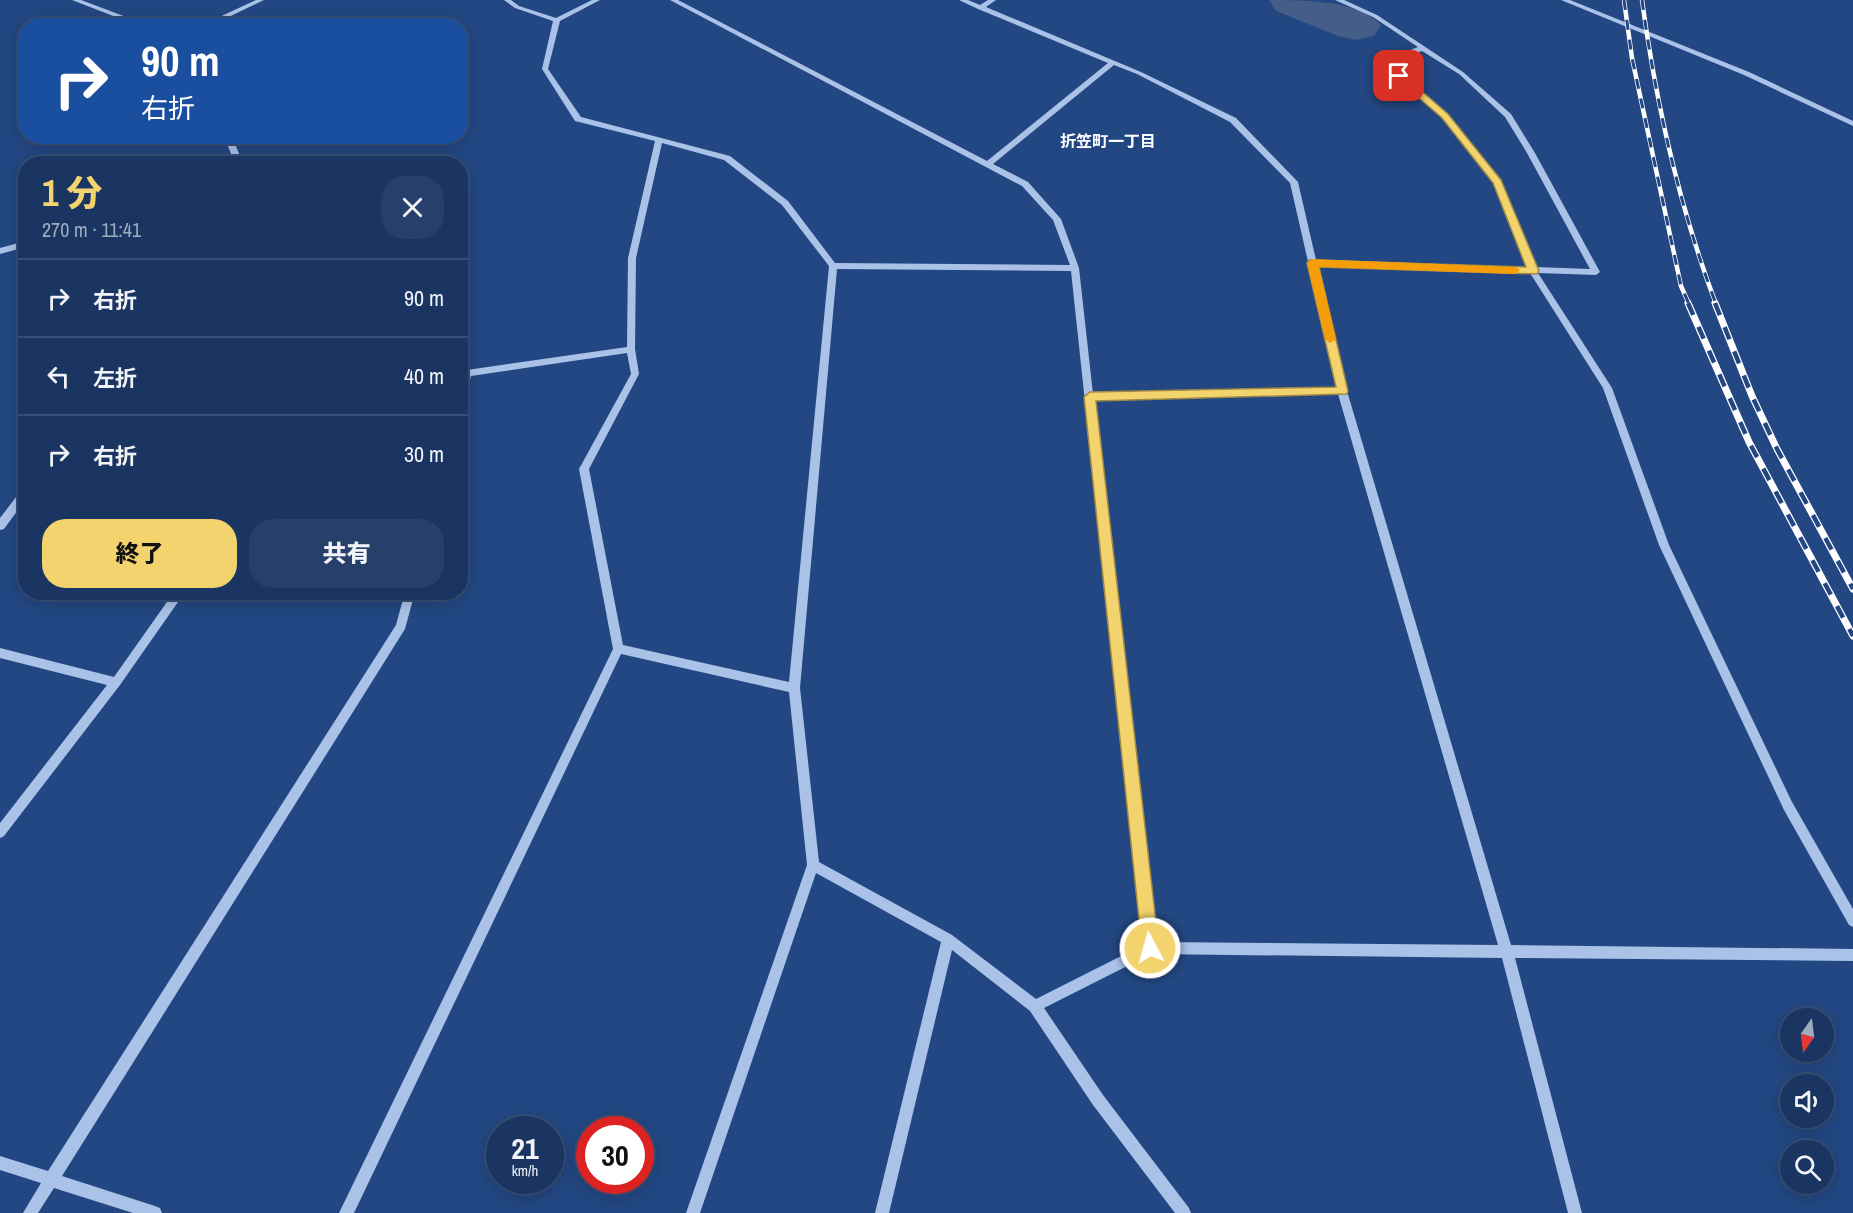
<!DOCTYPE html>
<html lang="ja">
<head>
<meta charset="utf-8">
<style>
  :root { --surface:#1a3562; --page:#27406b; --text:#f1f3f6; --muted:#9fabbe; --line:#385077; --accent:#f3d36d }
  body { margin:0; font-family:"Archivo Narrow","Noto Sans JP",sans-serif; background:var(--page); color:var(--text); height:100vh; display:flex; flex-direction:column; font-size:22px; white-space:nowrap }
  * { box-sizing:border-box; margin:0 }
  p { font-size:20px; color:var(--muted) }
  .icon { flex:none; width:33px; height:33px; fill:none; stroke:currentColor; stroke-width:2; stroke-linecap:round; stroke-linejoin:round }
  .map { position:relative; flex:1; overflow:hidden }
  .sheet { position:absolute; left:18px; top:156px; width:450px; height:444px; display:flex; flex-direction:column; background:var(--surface); border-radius:24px; box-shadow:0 3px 15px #0003,0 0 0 2px var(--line) }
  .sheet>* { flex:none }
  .banner { position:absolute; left:18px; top:18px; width:450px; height:126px; border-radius:24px; box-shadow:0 3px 15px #0003,0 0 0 2px var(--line); background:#1a4fa0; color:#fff; overflow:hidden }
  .needle { width:39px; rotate:194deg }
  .controls { position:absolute; left:1780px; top:1008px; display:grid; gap:12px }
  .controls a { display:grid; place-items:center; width:54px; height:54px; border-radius:50%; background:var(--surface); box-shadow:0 3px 15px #0003,0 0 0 2px var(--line); font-size:30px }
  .speed { position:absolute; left:486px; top:1116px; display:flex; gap:12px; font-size:30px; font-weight:700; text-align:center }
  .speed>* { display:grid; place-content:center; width:78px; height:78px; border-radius:50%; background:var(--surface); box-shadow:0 3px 15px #0003,0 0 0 2px var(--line); line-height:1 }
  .speed small { font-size:15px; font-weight:400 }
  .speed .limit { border:9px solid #d22; background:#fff; color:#111 }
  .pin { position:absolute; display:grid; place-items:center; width:51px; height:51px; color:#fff; margin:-26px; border-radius:12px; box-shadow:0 3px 9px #0006 }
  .me { position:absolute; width:66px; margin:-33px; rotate:354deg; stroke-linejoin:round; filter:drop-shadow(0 0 4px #0008) }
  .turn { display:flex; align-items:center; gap:21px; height:126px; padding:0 24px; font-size:27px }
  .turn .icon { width:78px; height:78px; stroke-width:2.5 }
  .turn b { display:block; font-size:42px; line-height:51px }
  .round { display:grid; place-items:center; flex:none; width:63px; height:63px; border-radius:24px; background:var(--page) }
  .headline { display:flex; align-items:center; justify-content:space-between; height:102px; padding:0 24px }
  h1 { font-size:36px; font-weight:800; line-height:45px; color:var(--accent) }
  .action { display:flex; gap:12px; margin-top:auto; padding:12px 24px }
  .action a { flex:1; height:69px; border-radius:24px; background:var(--accent); color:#111; font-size:24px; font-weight:800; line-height:69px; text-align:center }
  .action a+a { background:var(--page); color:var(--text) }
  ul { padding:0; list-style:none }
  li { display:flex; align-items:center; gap:18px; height:78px; padding:0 24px; border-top:2px solid var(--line) }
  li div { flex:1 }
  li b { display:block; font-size:22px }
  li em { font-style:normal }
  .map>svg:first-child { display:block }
</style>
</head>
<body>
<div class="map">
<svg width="1853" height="1213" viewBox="0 0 1853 1213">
  <rect width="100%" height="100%" fill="#234782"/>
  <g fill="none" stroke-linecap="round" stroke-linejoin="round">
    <path fill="#445e89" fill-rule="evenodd" d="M1269,0C1305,0 1358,0 1381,25L1374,36L1356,40L1338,36L1276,11Z"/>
    <path fill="#aac2e7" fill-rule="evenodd" d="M72,0H81L150,26H139Z
      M256,0H264L210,26H200Z
      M504,0H511L519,6L556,18L592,0H600L560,21L548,69L581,117L730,156L788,201L835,263L1070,265L1053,220L1022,186L670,0H678L987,161L1108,63L978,9L959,0H968L980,5L988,0H996L986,7L1141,72L1236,118L1298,182L1316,260L1527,267L1494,184L1442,118L1381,62L1418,47L1373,17L1335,0H1344L1377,15L1463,72L1511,114L1535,153L1600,272L1596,275L1538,273L1612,388L1669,545L1792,802L1853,909V927L1849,925L1784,810L1659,545L1603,388L1530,273L1317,266L1347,391L1511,945L1853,949V961L1515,958L1582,1213H1568L1502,958L1151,954L1044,1008L1103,1095L1189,1208L1191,1213H1175L1093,1105L1030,1011L952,950L889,1213H875L941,942L816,873L700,1213H686L807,865L789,692L621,654L354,1213H339L613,649L579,469L631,374L627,353L471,376L465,397L460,400V371L627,347L628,258L655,141L575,121L542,69L553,21L515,8ZM1422,51L1459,74L1505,117L1527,153L1590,269L1536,267L1501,181L1448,114L1389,63ZM1114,65L1137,74L1230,122L1290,183L1337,388L1093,394L1079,268L1061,219L1028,182L993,164ZM662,143L724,160L782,205L829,266L789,682L623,645L589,469L639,374L635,349L636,258ZM837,269L1071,271L1143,945L1036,999L952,935L819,862L800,688ZM1338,394L1498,945L1156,942L1094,400Z
      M1561,0H1570L1749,72L1853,121V126L1744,75Z
      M224,136H232L243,164H235Z
      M26,241V247L0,254V248Z
      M26,487V499L4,529L0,530V518L23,488Z
      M174,592H185L120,685L4,836L0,838V823L107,685L0,658V648L114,677Z
      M405,592H415L405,629L62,1176L155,1206L160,1208L162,1213H133L54,1188L38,1213H23L41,1183L0,1170V1156L48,1171L396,625Z"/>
    <defs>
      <path id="rail-far1" d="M1624,0L1632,58L1681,286L1689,304
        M1642,0C1656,104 1679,206 1716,304"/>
      <path id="rail" d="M1688,303L1749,442L1853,636
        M1715,303L1752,396L1777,449L1853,589"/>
    </defs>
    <use href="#rail-far1" stroke="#fff" stroke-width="4.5"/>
    <use href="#rail" stroke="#fff" stroke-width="7"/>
    <use href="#rail-far1" stroke="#234782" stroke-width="3" stroke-dasharray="10" stroke-linecap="butt"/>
    <use href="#rail" stroke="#234782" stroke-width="4.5" stroke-dasharray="13" stroke-linecap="butt"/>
  </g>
  <path fill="#f3d36d" stroke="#9e8947" stroke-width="1.5" d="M1396,74H1402L1448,114L1501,180L1539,271L1537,274L1319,267L1348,391L1347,394L1096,401L1159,948L1156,954L1150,957L1145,954L1142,948L1084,397L1090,392L1336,387L1307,263L1309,260L1526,267L1493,183L1442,118L1396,78Z"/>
  <path fill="#f59e0b" d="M1312,259L1515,267L1520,270L1515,274L1319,267L1336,339L1330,343L1325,339L1307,263Z"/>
  <g text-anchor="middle" stroke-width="6" stroke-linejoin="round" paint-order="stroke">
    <g font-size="16" font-weight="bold" fill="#fff" stroke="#234782">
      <text x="1108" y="147">折笠町一丁目</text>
    </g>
  </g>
</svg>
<div class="controls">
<a><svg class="needle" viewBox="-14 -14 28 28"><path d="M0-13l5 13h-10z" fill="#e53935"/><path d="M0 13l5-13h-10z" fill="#9fabbe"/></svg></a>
<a><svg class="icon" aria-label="sound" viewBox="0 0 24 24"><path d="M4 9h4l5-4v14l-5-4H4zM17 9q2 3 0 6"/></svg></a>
<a><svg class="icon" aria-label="search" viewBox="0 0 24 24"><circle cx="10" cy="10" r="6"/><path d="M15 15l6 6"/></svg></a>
</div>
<div class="speed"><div>21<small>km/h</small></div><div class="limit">30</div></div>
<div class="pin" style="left:1399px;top:76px;background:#d93025"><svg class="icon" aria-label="arrive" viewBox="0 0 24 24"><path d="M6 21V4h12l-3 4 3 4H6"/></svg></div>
<svg class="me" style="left:1150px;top:948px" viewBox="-20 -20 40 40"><circle r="17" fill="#f3d36d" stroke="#fff" stroke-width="3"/><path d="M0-11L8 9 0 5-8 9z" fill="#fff"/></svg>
<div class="banner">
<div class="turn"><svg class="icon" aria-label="right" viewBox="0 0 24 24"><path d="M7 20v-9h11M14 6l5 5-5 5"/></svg><div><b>90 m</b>右折</div></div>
</div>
<section class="sheet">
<div class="headline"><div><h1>1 分</h1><p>270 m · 11:41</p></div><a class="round"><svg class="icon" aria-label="close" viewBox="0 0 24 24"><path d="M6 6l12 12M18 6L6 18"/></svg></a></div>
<ul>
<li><svg class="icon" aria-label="right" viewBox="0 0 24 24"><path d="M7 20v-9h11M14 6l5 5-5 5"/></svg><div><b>右折</b></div><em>90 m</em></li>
<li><svg class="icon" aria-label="left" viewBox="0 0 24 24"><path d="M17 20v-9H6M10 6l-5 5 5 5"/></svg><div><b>左折</b></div><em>40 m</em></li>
<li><svg class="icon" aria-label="right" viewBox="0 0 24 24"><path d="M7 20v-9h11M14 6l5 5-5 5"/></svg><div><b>右折</b></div><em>30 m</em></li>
</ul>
<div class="action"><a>終了</a><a>共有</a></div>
</section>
</div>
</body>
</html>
